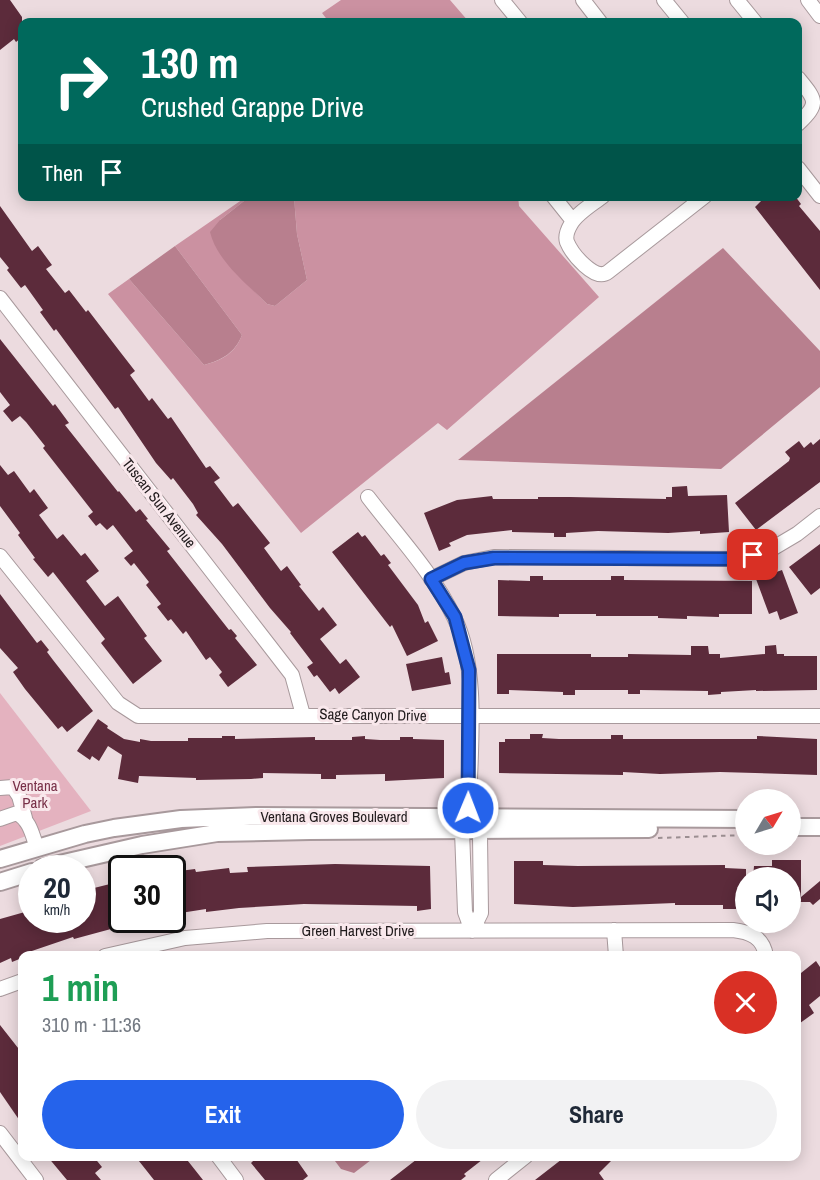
<!DOCTYPE html>
<html lang="en">
<head>
<meta charset="utf-8">
<style>
  :root { --surface:#fff; --page:#f2f2f3; --text:#1f2937; --muted:#747a83; --accent:#2563eb }
  body { margin:0; font-family:"Archivo Narrow",sans-serif; background:var(--page); color:var(--text); height:100vh; display:flex; flex-direction:column; font-size:22px; white-space:nowrap }
  * { box-sizing:border-box; margin:0 }
  p { font-size:20px; color:var(--muted) }
  .icon { flex:none; width:33px; height:33px; fill:none; stroke:currentColor; stroke-width:2; stroke-linecap:round; stroke-linejoin:round }
  .map { position:relative; flex:1; overflow:hidden }
  .panel { position:absolute; left:18px; top:951px; width:783px; height:210px; display:flex; flex-direction:column; background:var(--surface); border-radius:12px; box-shadow:0 3px 15px #0003 }
  .panel>* { flex:none }
  .hud { position:absolute; left:18px; top:18px; width:784px; height:183px; border-radius:12px; box-shadow:0 3px 15px #0003; background:#00695c; color:#fff; overflow:hidden }
  .needle { width:39px; rotate:52deg }
  .tools { position:absolute; left:735px; top:789px; display:grid; gap:12px }
  .tools a { display:grid; place-items:center; width:66px; height:66px; border-radius:50%; background:var(--surface); box-shadow:0 3px 15px #0003; font-size:30px }
  .speed { position:absolute; left:18px; top:855px; display:flex; gap:12px; font-size:30px; font-weight:700; text-align:center }
  .speed>* { display:grid; place-content:center; width:78px; height:78px; border-radius:50%; background:var(--surface); box-shadow:0 3px 15px #0003; line-height:1 }
  .speed small { font-size:15px; font-weight:400 }
  .speed .limit { border:3px solid #111; border-radius:9px; background:#fff; color:#111 }
  .pin { position:absolute; display:grid; place-items:center; width:51px; height:51px; color:#fff; margin:-26px; border-radius:12px; box-shadow:0 3px 9px #0006 }
  .me { position:absolute; width:66px; margin:-33px; rotate:1deg; stroke-linejoin:round; filter:drop-shadow(0 0 4px #0008) }
  .turn { display:flex; align-items:center; gap:21px; height:126px; padding:0 24px; font-size:27px }
  .turn .icon { width:78px; height:78px; stroke-width:2.5 }
  .turn b { display:block; font-size:42px; line-height:51px }
  .then { display:flex; align-items:center; height:57px; padding:0 24px; background:#0003; gap:12px; font-size:22px }
  .round { display:grid; place-items:center; flex:none; width:63px; height:63px; border-radius:32px; background:var(--page) }
  .headline { display:flex; align-items:center; justify-content:space-between; height:102px; padding:0 24px }
  h1 { font-size:36px; font-weight:700; line-height:45px; color:#1e9e55 }
  .primary-button { display:flex; gap:12px; margin-top:auto; padding:12px 24px }
  .primary-button a { flex:1; height:69px; border-radius:36px; background:var(--accent); color:#fff; font-size:24px; font-weight:700; line-height:69px; text-align:center }
  .primary-button a+a { background:var(--page); color:var(--text) }
  .map>svg:first-child { display:block }
</style>
</head>
<body>
<div class="map">
<svg width="820" height="1180" viewBox="0 0 820 1180">
  <rect width="100%" height="100%" fill="#ecdbdf"/>
  <path fill="#e4b2bf" d="M0,693L91,811L0,846Z"/>
  <path fill="#cb91a1" d="M341,0H450L469,22H329L322,13Z
    M518,196L519,206L599,297L447,430L438,423L301,533L108,294L129,279L204,365C223,360 235,353 242,335L175,246L246,197H249L220,220L233,270L267,304L275,306L307,280L297,234L294,197Z"/>
  <path fill="#b87f8e" d="M249,197H294L297,234L307,280L275,306L267,304C246,283 217,261 210,232L220,220Z
    M175,246L242,335C235,353 222,360 204,365L129,279Z
    M723,248L820,351V387L721,469L458,460Z
    M332,1157H375L354,1173L341,1169Z"/>
  <path fill="#5c2b3b" d="M0,0H10L22,17V37L16,42L14,39L0,50Z
    M766,196H795L801,204L799,206L820,231V290L755,207Z
    M0,206L32,251L38,246L52,265L46,269L65,293L69,290L86,312L88,310L121,353L135,371L130,375L149,401L152,398L168,419L171,417L206,468L210,466L220,478L214,482L233,507L238,503L270,543L264,548L281,571L287,566L301,585L299,586L319,611L323,607L337,625L320,639L340,664L346,659L360,677L339,694L335,688L330,692L317,675L314,677L307,667L313,663L290,633L291,632L270,608L222,544L196,515L198,513L193,504L173,478L171,480L156,463L118,407L115,409L56,329L54,331L40,312L43,310L25,285L21,288L7,270L9,268L0,257Z
    M0,339L53,406L55,404L69,423L65,425L118,492L119,491L136,512L140,509L148,519L146,520L170,549L167,551L229,630L231,629L237,636L235,638L257,665L228,687L219,675L222,672L210,657L206,660L186,631L183,634L171,619L168,621L157,607L161,604L146,585L149,582L134,563L131,566L124,558L133,551L113,525L107,530L100,523L96,526L88,516L93,512L43,448L45,446L26,422L20,416L12,422L3,411L10,405L0,392Z
    M820,439V482L756,530L735,503L789,461L790,458L785,452L799,441L804,448L811,442L813,445Z
    M0,465L8,475L14,471L30,493L34,489L48,508L39,515L57,539L63,534L81,556L85,553L99,571L86,581L105,606L118,596L147,636L144,638L162,661L133,684L101,643L105,639L53,572L48,577L33,559L35,558L18,535L20,533L0,506Z
    M687,486L688,496L727,495L729,532L700,534V531L668,533L598,531L566,533V537H554V533L512,532V530L467,535L449,543L451,546L439,551L424,513L457,500L492,496L493,499H538V497H570L666,499V497H672V487Z
    M358,532L362,537L365,535L381,556L384,554L391,563L388,565L418,605L425,623L428,621L438,641L407,656L392,625L390,627L332,552Z
    M820,544V588L811,595L789,567Z
    M782,570L798,613L780,620L777,611L769,614L756,579Z
    M530,576H543V580H611V576H624V580L752,581V614H719V617L687,616V619L658,618V616H596V614H559V617L498,616V580L530,581Z
    M0,594L37,643L41,640L49,650L47,652L53,660L93,711L67,732L62,726L58,729L25,689L13,672L18,668L0,648Z
    M776,645L777,654H784V656H817V690L756,691V690L721,692V694L708,695V691L640,690V694H628V690H575V695H563V692L509,690V694H497V654H591V657H628V654L691,655V646H708L709,654H720V658L765,654V646Z
    M442,657L445,673L449,672L451,684L412,691L406,664Z
    M98,719L108,726L107,728L124,739L140,742V739L151,741H188V738H222V736H235V739L315,737V740H352V737L365,736V739L380,740H400V737H413V739L444,740V778L385,781V774L336,775V779H321V774L263,773V778L251,779L196,780V778L139,776L138,783L118,779L122,755L108,746L99,761L92,756L90,760L77,751Z
    M530,734H543L542,738L559,739H611V735H623V739H757V736L817,739V775L720,772L660,774L623,772V775L499,773V742H505V739H530Z
    M772,860H801V897L820,881V899L813,905L810,902H790V878H753L754,866H772Z
    M514,861H543V865L578,866L725,865V868L746,869V904H736V909H723V905H675V903L573,907L514,904Z
    M335,864L430,866L431,909L417,911V906L304,904L239,908L206,912V909L174,914L172,872L195,869L196,872L229,868L230,873L248,872L247,867Z
    M122,881V926L74,939L73,937L23,954L22,958L12,962L11,958L0,963V919L32,910V920H82V894L95,891L94,888Z
    M816,961L820,967V996L809,1005L814,1013L796,1026V977Z
    M0,1025L22,1053V1124L0,1092Z
    M47,1156H93L102,1167L95,1173L101,1180H67Z
    M135,1156H184L203,1180H154Z
    M251,1156H294L308,1176L303,1180H265L251,1163L254,1160Z
    M421,1156H487L464,1174L466,1176L461,1180H390Z
    M566,1156H616L599,1173L604,1180H535Z"/>
  <g fill="none" stroke-linecap="round" stroke-linejoin="round">
    <defs>
      <path id="minor" d="M502,0L520,22
        M583,0L600,22
        M664,0L682,22
        M737,0L755,22
        M808,0L820,16
        M798,78C816,100 820,103 798,124
        M798,168L820,196
        M553,196L573,221
        M603,196C593,204 577,213 571,224C568,229 565,236 567,242C572,254 595,282 608,272L705,196
        M0,298L292,675L303,715
        M368,497C397,535 433,573 454,617C480,669 470,751 469,808V818L479,831L480,835L481,913L472,931
        M0,556L118,703L138,716H820
        M431,579L464,563L494,557L735,559L770,550L797,534L820,516
        M0,788L13,787L19,796L25,818
        M0,819L17,813C30,821 32,834 37,848
        M467,822L462,831L465,912L472,931
        M614,930L616,956
        M105,956L185,938L267,931L733,930C750,932 763,937 766,956
        M0,989L22,981
        M0,1133L36,1180
        M218,1156L236,1180
        M496,1180L526,1156"/>
      <path id="tertiary" d="M790,827H820
        M0,859L85,834L114,828L181,819L256,816L746,819
        M42,868L142,845L217,833L310,831L649,829
        M0,882L32,872"/>
    </defs>
    <use href="#minor" stroke="#a8999c" stroke-width="16"/>
    <use href="#tertiary" stroke="#a8999c" stroke-width="20"/>
    <path stroke="#9b8e91" stroke-width="2" stroke-dasharray="4.5 4.5" stroke-linecap="butt" d="M658,838L746,835"/>
    <use href="#minor" stroke="#fff" stroke-width="14"/>
    <use href="#tertiary" stroke="#fff" stroke-width="16"/>
  </g>
  <g fill="none" stroke-linecap="round" stroke-linejoin="round">
    <defs>
      <path id="route" d="M468,808L469,670L455,617L431,579L464,563L494,558L735,559L753,555"/>
    </defs>
    <use href="#route" stroke="#184099" stroke-width="15"/>
    <use href="#route" stroke="#2563eb" stroke-width="10"/>
  </g>
  <g text-anchor="middle" stroke-width="6" stroke-linejoin="round" paint-order="stroke">
    <g font-size="15" fill="#211b1d" stroke="#f9e8ec">
      <text transform="translate(159 503) rotate(52)" y="5">Tuscan Sun Avenue</text>
      <text transform="translate(373 715) rotate(1)" y="5">Sage Canyon Drive</text>
      <text x="334" y="822">Ventana Groves Boulevard</text>
      <text x="358" y="936">Green Harvest Drive</text>
    </g>
    <g font-size="15" fill="#783048" stroke="#f9e8ec">
      <text x="35" y="791">Ventana<tspan x="35" dy="17">Park</tspan></text>
    </g>
  </g>
</svg>
<div class="tools">
<a><svg class="needle" viewBox="-14 -14 28 28"><path d="M0-13l5 13h-10z" fill="#e53935"/><path d="M0 13l5-13h-10z" fill="#747a83"/></svg></a>
<a><svg class="icon" aria-label="sound" viewBox="0 0 24 24"><path d="M4 9h4l5-4v14l-5-4H4zM17 9q2 3 0 6"/></svg></a>
</div>
<div class="speed"><div>20<small>km/h</small></div><div class="limit">30</div></div>
<div class="pin" style="left:753px;top:555px;background:#d93025"><svg class="icon" aria-label="arrive" viewBox="0 0 24 24"><path d="M6 21V4h12l-3 4 3 4H6"/></svg></div>
<svg class="me" style="left:468px;top:808px" viewBox="-20 -20 40 40"><circle r="17" fill="#2563eb" stroke="#fff" stroke-width="3"/><path d="M0-11L8 9 0 5-8 9z" fill="#fff"/></svg>
<div class="hud">
<div class="turn"><svg class="icon" aria-label="right" viewBox="0 0 24 24"><path d="M7 20v-9h11M14 6l5 5-5 5"/></svg><div><b>130 m</b>Crushed Grappe Drive</div></div>
<div class="then">Then<svg class="icon" aria-label="arrive" viewBox="0 0 24 24"><path d="M6 21V4h12l-3 4 3 4H6"/></svg></div>
</div>
<section class="panel">
<div class="headline"><div><h1>1 min</h1><p>310 m · 11:36</p></div><a class="round" style="background:#d93025;color:#fff"><svg class="icon" aria-label="close" viewBox="0 0 24 24"><path d="M6 6l12 12M18 6L6 18"/></svg></a></div>
<div class="primary-button"><a>Exit</a><a>Share</a></div>
</section>
</div>
</body>
</html>
